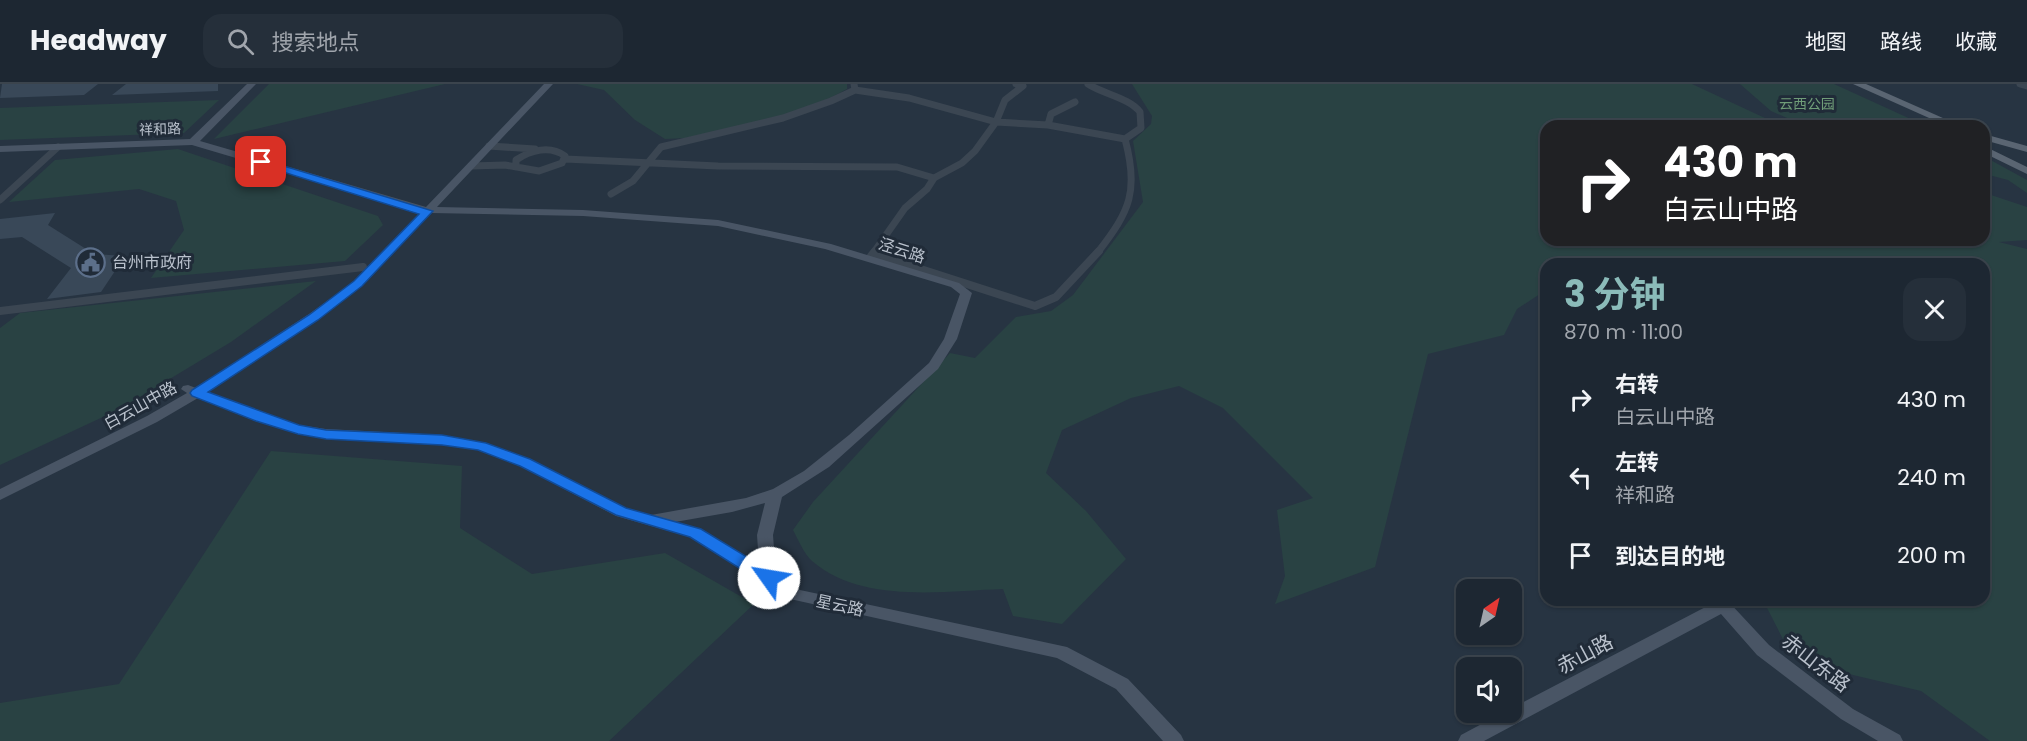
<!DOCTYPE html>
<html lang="zh">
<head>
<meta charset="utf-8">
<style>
  :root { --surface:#1d2732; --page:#252f3a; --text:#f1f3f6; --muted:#a0a5ac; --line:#3b444d; --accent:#8bbbb9 }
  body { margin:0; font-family:Poppins,"Noto Sans SC",sans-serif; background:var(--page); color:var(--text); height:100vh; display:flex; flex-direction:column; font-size:22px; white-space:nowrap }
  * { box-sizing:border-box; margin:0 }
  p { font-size:20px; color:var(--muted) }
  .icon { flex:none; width:33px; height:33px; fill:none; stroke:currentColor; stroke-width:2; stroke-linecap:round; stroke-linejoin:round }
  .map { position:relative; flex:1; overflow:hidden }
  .drawer { position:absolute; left:1540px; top:174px; width:450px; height:348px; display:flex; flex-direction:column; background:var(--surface); border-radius:18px; box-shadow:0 2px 4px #0004,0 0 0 2px var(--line) }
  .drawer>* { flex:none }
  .guide { position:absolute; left:1540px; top:36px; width:450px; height:126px; border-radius:18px; box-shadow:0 2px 4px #0004,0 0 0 2px var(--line); background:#202124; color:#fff; overflow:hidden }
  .needle { width:39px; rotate:34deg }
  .buttons { position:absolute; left:1456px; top:495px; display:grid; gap:12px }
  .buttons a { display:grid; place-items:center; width:66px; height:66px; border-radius:12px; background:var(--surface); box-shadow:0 2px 4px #0004,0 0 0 2px var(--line); font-size:30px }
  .pin { position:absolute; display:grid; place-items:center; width:51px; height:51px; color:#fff; margin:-26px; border-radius:12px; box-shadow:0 3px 9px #0006 }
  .me { position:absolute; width:66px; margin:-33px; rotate:302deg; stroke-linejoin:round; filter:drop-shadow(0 0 4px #0008) }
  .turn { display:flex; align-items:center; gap:21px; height:126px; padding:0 24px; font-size:27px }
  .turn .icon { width:78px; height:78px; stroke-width:2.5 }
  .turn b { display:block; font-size:42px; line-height:51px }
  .round { display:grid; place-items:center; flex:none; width:63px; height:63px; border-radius:18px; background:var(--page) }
  .head { display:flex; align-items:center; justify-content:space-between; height:102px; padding:0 24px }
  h1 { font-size:36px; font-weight:700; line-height:45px; color:var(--accent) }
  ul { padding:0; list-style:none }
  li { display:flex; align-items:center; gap:18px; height:78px; padding:0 24px }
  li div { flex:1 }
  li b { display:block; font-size:22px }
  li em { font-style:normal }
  header { display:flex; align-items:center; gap:36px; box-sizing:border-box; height:84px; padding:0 30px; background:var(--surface); border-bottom:2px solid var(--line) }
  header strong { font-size:28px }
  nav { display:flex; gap:33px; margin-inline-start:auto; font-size:21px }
  .search { width:420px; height:54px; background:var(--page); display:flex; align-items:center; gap:15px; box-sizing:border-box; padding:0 21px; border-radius:18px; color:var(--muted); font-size:22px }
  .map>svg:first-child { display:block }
</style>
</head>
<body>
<header>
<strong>Headway</strong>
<div class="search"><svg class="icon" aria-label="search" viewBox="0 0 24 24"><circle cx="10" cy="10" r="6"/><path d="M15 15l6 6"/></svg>搜索地点</div>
<nav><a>地图</a><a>路线</a><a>收藏</a></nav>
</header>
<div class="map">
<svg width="2027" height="657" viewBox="0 0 2027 657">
  <rect width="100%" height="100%" fill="#273442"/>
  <path fill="#294243" d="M269,0H445L214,55Z
    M577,0H847V5L817,21L773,35L686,54L665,55L635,36L604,6Z
    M1132,0H1692L1767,35L1788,42H1546V156H1984L1985,109L2027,123V156L1999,158L2027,165V657H1990L1921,607L1853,591L1789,567L1763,516H1984V180H1546V206L1517,225L1504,251L1428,270L1375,483L1275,520L1285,492L1277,426L1313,414L1223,324L1179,302L1131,314L1062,346L1046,389L1086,427L1126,475L1062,540L1013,532L1003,505C943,507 862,520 812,477C804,470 798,455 793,446L813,418L950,269L975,274L1016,233L1051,227L1073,211L1143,118L1133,57L1151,40L1152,32Z
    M1740,0H1834L1926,42L1803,41L1771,27Z
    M219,16L184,49L0,56V24Z
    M178,65L378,132L383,141L345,177L151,194L184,146L176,117L139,105L9,118L55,76Z
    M1985,73L2027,96V109L2008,96L1985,90Z
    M316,197L231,258L120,325L0,381V244L20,229Z
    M271,367L462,382L460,444L532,490L665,469L754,520L609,657H0V619L119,600Z"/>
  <path fill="#394858" d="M2,0H98L84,11L0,14Z
    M126,0H218V7L112,11Z
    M55,129L48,141L94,170L125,172L101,208L47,215L71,184L22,153L0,155V135Z"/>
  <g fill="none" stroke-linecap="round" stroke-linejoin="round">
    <path stroke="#3b4652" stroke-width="7" d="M1088,0C1103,10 1130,14 1140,28L1141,44L1125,55
      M2020,0L2027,2
      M855,6L909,14L996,38L1048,41L1125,55
      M1048,41L1051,30L1075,18
      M489,62L535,65
      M565,75L718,82L897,83L934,94
      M471,82L505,81L539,87L562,79L565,72C550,61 531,66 516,76V83
      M611,110L633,97L661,63L783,34L831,17L855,6L854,0
      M0,116L58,63
      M874,168L905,124L927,105L934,94L962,79L975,67L996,38L1005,16L1023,2L1016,0
      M1098,168C1130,127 1139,107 1125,55"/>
    <path stroke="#3b4652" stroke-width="8" d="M874,170L1035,222L1056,213L1099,167
      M871,172L875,167
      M0,227L363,183"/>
    <path fill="#495565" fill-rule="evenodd" d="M247,0H256L200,57L426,123L544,0H553L437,123L583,126L718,136L831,160L959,199L972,209L957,255L938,285L829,383L782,413L773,451L776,491L800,506L1067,563L1128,595L1181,651L1184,657H1163L1116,605L1057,574L790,515L690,453L616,432L520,382L479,366L442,361L326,355L298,349L255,337L198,314L157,338L0,416V405L147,332L187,309L181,305L183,302L188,301L196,304L309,230L354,198L420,129L192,61L0,68V62L190,55ZM431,129L583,132L718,142L825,165L951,203L960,210L944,255L929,279L849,351L804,387L773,405L746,414L651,431L626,424L530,376L486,359L442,351L326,345L299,341L265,331L208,308L317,236L362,202ZM765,419L757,451L759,480L700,445L675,438L732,428Z
      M1727,516L1769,561L1853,625L1900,651L1903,657H1878L1841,635L1757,571L1721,530L1484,657H1458L1461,651L1504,628H1512V624L1717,517Z"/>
    <path fill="#5a6572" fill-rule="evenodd" d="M1853,0H1866L1961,42H1947Z
      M1984,50L2027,62V68L1984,56Z
      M1984,62L2027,83V90L1984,69Z"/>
  </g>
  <path fill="#1a73e8" stroke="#114b97" stroke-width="1.5" d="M257,76H264L433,127L362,202L318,236L208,308L299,341L326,346L442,351L486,359L530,375L626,424L701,445L775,490L777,494L775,499H763L690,453L616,431L520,382L478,366L442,361L326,355L298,350L256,337L192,312L190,309L192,306L309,231L354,197L419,130L257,80Z"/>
  <defs>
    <symbol id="civic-ring" viewBox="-11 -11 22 22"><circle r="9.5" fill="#202b38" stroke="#5c6f8a" stroke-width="1.5"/><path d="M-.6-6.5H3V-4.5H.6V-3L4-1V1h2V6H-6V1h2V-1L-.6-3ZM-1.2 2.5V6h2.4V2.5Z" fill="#5c6f8a"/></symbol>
  </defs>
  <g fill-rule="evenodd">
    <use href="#civic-ring" x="74" y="162" width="33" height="33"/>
  </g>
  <g text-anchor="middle" stroke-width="6" stroke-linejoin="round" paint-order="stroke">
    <g font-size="14" fill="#709d78" stroke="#202b38">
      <text x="1807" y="25">云西公园</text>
    </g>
    <g font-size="14" fill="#b9c1cc" stroke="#202b38">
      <text transform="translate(160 45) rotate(-2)" y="5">祥和路</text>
    </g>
    <g font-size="16" fill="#b9c1cc" stroke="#202b38">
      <text transform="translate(902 166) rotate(18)" y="6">泾云路</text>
      <text transform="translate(140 321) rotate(-29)" y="6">白云山中路</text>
      <text transform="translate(840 521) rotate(12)" y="6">星云路</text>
    </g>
    <g font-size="16" fill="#b9c1cc" stroke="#202b38" text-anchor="start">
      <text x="112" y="184">台州市政府</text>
    </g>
    <g font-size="20" fill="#b9c1cc" stroke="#202b38">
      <text transform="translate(1585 570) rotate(-28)" y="7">赤山路</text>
      <text transform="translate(1816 579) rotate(38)" y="7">赤山东路</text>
    </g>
  </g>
</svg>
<div class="buttons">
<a><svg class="needle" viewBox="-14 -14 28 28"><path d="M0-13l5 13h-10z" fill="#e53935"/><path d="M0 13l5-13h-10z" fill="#a0a5ac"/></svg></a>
<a><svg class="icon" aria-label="sound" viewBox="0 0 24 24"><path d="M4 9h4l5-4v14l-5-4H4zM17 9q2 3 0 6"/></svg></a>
</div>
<div class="pin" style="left:261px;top:78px;background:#d93025"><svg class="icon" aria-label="arrive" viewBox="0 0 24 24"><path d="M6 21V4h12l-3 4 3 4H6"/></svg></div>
<svg class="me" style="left:769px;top:494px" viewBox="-20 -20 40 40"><circle r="19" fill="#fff"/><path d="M0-13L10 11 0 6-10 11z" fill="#1a73e8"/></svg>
<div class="guide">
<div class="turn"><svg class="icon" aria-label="right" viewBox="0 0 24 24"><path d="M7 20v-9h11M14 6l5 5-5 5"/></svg><div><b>430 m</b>白云山中路</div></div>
</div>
<section class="drawer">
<div class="head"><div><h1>3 分钟</h1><p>870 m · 11:00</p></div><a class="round"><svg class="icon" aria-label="close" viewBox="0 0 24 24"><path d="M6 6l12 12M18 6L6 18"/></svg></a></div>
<ul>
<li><svg class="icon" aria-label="right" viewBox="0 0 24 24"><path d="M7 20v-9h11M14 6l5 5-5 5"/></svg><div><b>右转</b><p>白云山中路</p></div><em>430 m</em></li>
<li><svg class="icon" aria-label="left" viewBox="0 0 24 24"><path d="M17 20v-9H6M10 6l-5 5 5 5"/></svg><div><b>左转</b><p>祥和路</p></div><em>240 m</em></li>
<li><svg class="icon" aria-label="arrive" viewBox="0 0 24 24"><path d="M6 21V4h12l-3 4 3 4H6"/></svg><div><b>到达目的地</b></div><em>200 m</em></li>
</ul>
</section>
</div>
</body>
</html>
